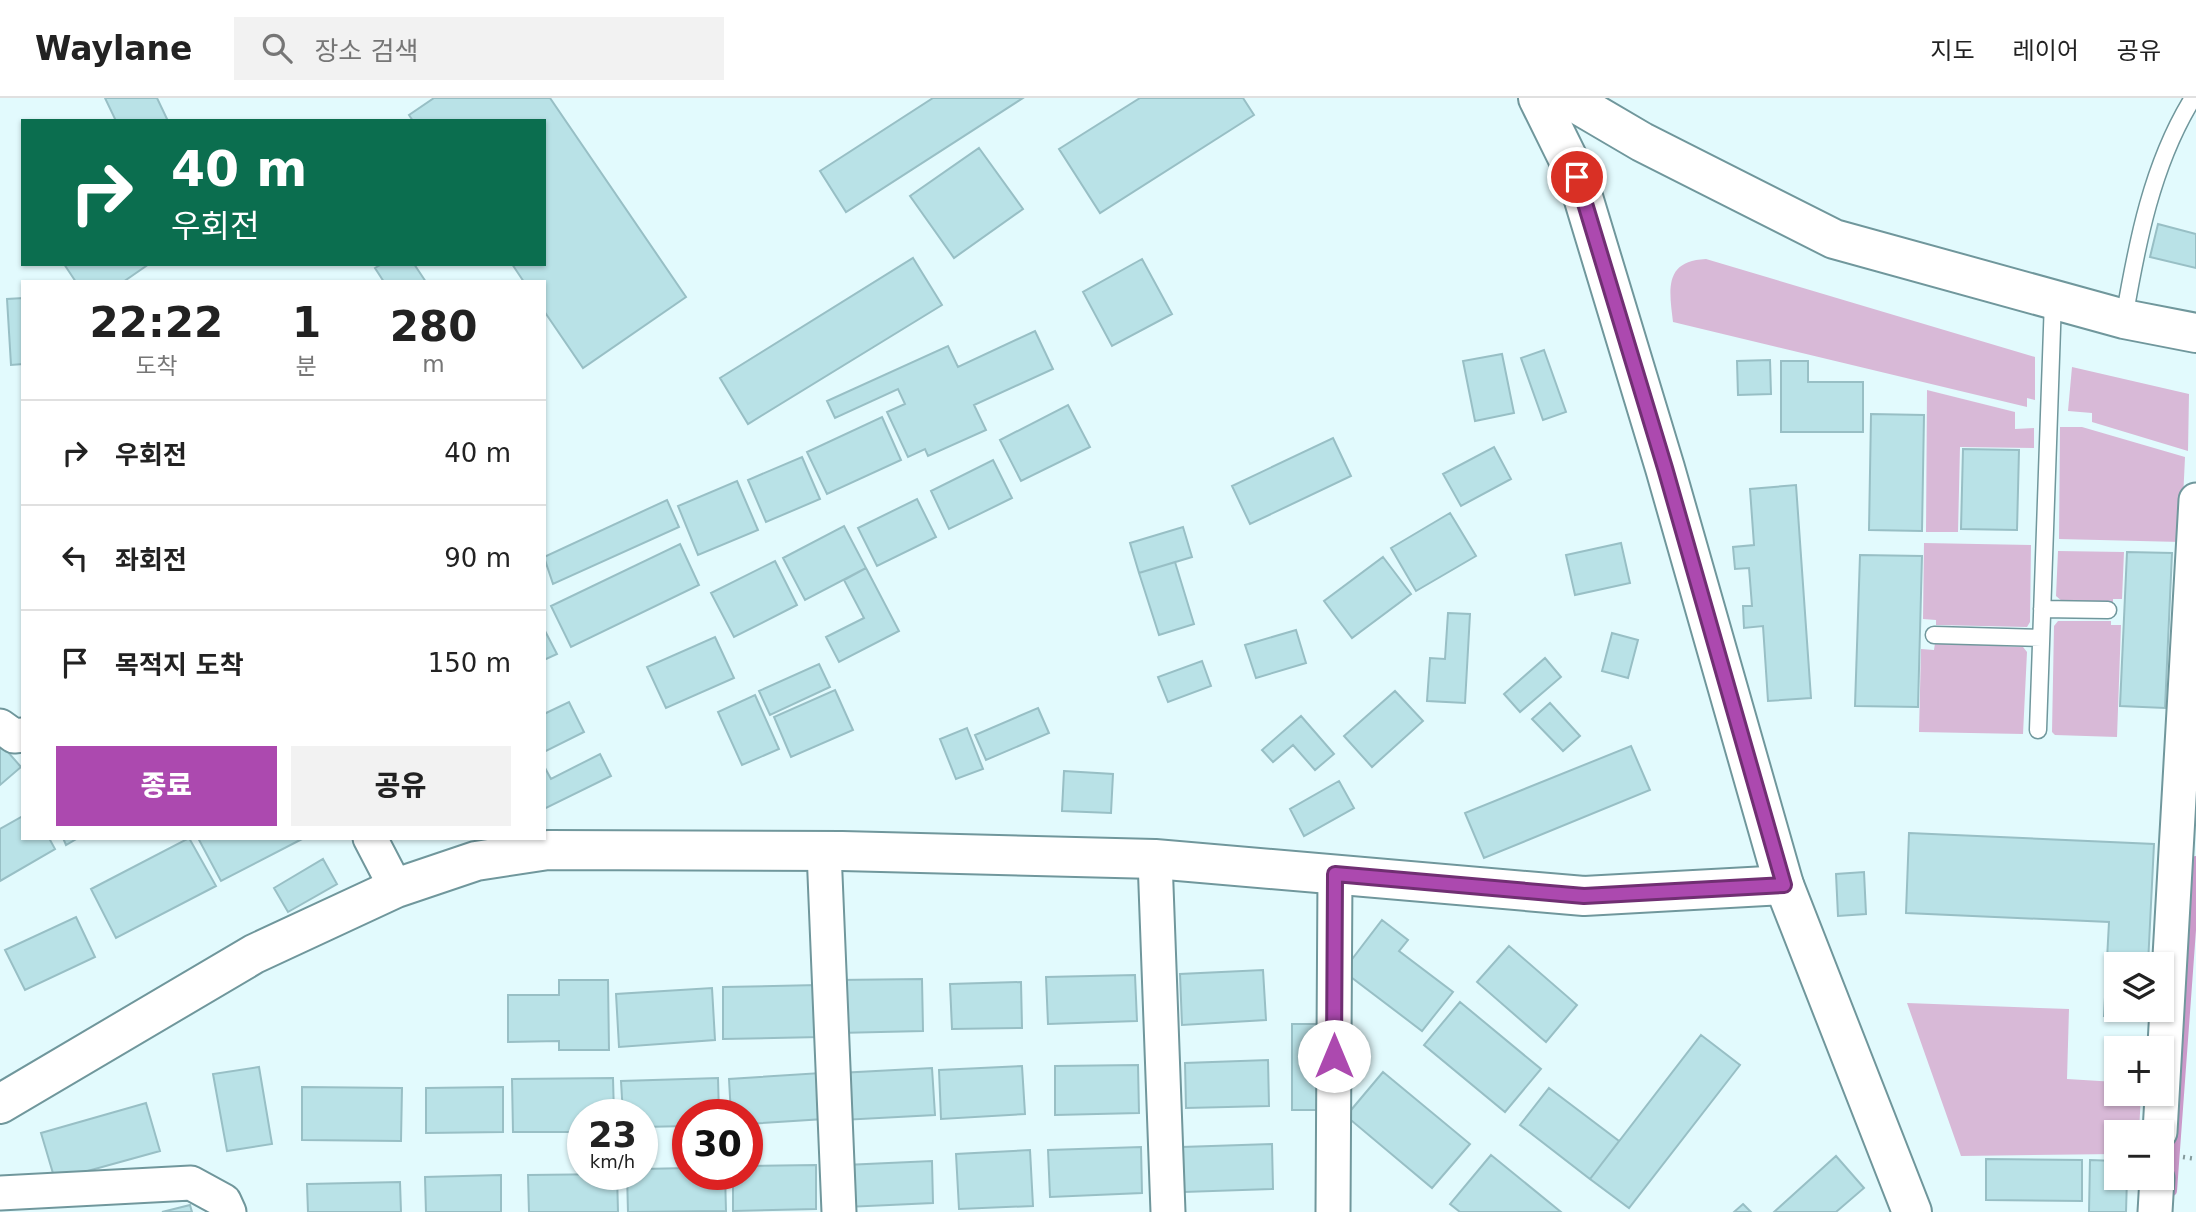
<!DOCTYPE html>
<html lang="ko">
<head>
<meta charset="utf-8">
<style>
  :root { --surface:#fff; --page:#f2f2f2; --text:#222; --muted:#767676; --line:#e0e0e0; --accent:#ac49af }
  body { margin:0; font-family:"DejaVu Sans","Noto Sans KR",sans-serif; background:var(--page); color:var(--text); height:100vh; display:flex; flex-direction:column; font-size:26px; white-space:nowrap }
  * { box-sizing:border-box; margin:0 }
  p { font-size:23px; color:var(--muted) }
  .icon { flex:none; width:38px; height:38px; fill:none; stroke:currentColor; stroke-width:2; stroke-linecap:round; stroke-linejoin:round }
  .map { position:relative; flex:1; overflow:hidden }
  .sheet { position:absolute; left:21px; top:182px; width:525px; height:560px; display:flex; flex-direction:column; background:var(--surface); border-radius:0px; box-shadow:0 2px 5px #0004 }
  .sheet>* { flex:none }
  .top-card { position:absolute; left:21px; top:21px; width:525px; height:147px; border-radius:0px; box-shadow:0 2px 5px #0004; background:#0b6e4f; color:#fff; overflow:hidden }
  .controls { position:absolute; left:2104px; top:854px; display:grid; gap:14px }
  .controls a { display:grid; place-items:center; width:70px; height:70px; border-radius:0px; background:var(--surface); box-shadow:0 2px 5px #0004; font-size:35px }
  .speed { position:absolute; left:567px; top:1001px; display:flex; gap:14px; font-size:35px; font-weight:700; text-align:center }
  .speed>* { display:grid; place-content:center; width:91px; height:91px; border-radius:50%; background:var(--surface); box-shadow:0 2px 5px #0004; line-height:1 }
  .speed small { font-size:18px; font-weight:400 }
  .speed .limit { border:10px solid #d22; background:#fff; color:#111 }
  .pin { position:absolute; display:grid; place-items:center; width:60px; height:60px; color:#fff; margin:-30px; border:4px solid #fff; border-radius:50%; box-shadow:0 2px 7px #0007 }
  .me { position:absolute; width:77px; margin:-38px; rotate:0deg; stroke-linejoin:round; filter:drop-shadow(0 0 5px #0008) }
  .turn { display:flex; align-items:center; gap:24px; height:147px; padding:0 35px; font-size:32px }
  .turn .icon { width:91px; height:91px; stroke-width:2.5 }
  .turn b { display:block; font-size:49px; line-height:60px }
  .eta { display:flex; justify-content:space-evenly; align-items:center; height:119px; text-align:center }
  .eta b { font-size:42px; font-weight:800; line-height:49px }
  .action { display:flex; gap:14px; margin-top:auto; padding:14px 35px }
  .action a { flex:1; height:80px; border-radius:0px; background:var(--accent); color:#fff; font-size:28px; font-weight:800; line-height:80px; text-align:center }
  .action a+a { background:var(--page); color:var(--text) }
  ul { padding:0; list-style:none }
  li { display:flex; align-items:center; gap:21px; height:105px; padding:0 35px; border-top:2px solid var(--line) }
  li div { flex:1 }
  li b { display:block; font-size:26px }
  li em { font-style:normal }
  header { display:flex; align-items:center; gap:42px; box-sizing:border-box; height:98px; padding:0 35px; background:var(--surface); border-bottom:2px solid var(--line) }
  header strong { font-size:33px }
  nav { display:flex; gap:38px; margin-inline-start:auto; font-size:24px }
  .search { width:490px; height:63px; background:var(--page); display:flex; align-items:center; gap:18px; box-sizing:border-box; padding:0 24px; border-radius:0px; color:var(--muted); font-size:26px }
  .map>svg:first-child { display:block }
</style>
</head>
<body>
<header>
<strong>Waylane</strong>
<div class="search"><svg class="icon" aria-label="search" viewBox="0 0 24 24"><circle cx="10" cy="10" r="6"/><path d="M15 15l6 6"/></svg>장소 검색</div>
<nav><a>지도</a><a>레이어</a><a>공유</a></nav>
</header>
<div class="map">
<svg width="2196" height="1114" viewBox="0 0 2196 1114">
  <rect width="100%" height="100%" fill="#e2fafd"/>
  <path fill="#d8b9d7" d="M1706,161L2035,259V302L2027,300V309L1673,224C1669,191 1664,163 1706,161Z
    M2072,269L2189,296L2188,353L2092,324V315L2068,313Z
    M1927,292L2015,314V331L2034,330V350L1960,349L1958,434H1926Z
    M2060,329H2082L2185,359L2181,444L2059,441Z
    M1924,445L2031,447L2030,524L2027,529L1936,527V522L1923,521Z
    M2058,453L2124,454L2122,501H2113V505L2063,504L2056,498Z
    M2058,523H2111V527H2121L2117,639L2055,637L2052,634L2054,528Z
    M1935,545L2023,549L2027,554L2023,636L1919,634L1921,551L1934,552Z
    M1907,905L2069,911L2067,981L2116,984V996H2141L2139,1034H2116V1056L1961,1058Z"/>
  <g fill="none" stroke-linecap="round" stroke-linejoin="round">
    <path stroke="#cb99ca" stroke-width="10" d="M2172,1093L2196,763"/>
  </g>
  <path fill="#b9e2e7" stroke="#98bfc5" stroke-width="2" d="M105,0H157L168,23H116Z
    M434,0H550L686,199L583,270L544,213V184H524L512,166H544V23H413L409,17Z
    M933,0H1023L846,114L820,73Z
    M1140,0H1243L1254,17L1100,115L1059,51Z
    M979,50L1023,111L954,160L910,98Z
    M2158,126L2196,136V170L2150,159Z
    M913,160L942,207L748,326L720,280Z
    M1142,161L1172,216L1112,248L1083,194Z
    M64,166H149L123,184H76Z
    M382,166H414L426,184H384L375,170Z
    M23,200V266L11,267L7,201Z
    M1035,233L1053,271L974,307L986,332L928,358L925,351L908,359L887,314L905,306L898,291L835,320L827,303L948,248L958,269Z
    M1544,252L1566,314L1543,322L1521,260Z
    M1502,256L1514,315L1475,323L1463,263Z
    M1770,262L1771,296L1738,297L1737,263Z
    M1781,263H1808V284H1863V334H1781Z
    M1068,307L1090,349L1021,383L1000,342Z
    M1871,316L1924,317L1922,433L1869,432Z
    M882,319L901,362L827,396L807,354Z
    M1333,340L1351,378L1250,426L1232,388Z
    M1494,349L1511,381L1461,408L1443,376Z
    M1963,351L2019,352L2017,432L1961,431Z
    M802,359L820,401L766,424L748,382Z
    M993,362L1012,400L949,431L931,393Z
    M737,383L758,432L698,457L678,408Z
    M1796,387L1811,600L1768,603L1763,528L1744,530L1743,508H1752L1749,470L1735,471L1733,449L1754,447L1750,391Z
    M917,401L936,439L877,468L858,430Z
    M667,402L679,429L553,486L544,459Z
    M1450,415L1476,458L1416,493L1391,450Z
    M844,428L866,470L805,502L783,460Z
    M1183,429L1192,459L1139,475L1130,445Z
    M1621,445L1630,485L1575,497L1566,457Z
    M680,446L699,487L571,549L551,508Z
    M2127,454L2172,455L2165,610L2120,608Z
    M1860,457L1922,458L1918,609L1855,608Z
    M1383,459L1411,496L1352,540L1324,503Z
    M775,463L797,507L734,539L711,495Z
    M1175,464L1194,526L1159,537L1139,475Z
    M866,470L899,533L839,564L826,539L864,520L844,482Z
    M1448,515L1470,516L1465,605L1427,603L1430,560L1445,561Z
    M544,531L557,556L544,562Z
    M1296,532L1306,565L1256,580L1245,547Z
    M1612,535L1638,542L1628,580L1602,573Z
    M715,539L734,580L666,610L647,569Z
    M1545,560L1561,579L1520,614L1504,596Z
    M1202,563L1211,588L1168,604L1158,579Z
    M819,566L830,589L770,617L759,593Z
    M835,592L853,632L791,659L774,619Z
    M1395,593L1423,623L1372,669L1344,638Z
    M755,597L779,651L742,667L718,614Z
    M569,604L584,634L544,654V616Z
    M1550,605L1580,638L1563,653L1532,621Z
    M1038,610L1049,635L986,662L975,637Z
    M1301,618L1334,656L1315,672L1293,647L1273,664L1262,652Z
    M967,630L983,671L956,681L940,641Z
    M0,645L21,669L0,687Z
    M1631,648L1650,692L1484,760L1465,715Z
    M600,656L611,678L544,711V668L551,681Z
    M1064,673L1113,676L1111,715L1062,713Z
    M1339,683L1354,710L1304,738L1290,711Z
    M23,718V740H49L55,751L0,783V731Z
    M1909,735L2154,746L2148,866H2116V912H2146V920L2104,918L2109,824L1906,815Z
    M63,740H78L66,747Z
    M189,740L216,788L116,840L91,791Z
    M198,740H304L221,783Z
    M323,761L337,786L288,814L274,790Z
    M1864,774L1866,816L1838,818L1836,776Z
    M76,819L95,859L25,892L5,852Z
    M1382,822L1408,842L1399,853L1453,894L1422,933L1343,873Z
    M1509,848L1577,907L1546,944L1477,884Z
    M1263,872L1266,922L1182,927L1180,876Z
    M1135,877L1137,923L1048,926L1046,879Z
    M922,881L923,933L838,935L837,882Z
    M559,882H608L609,952H559V943L508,944V897H559Z
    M1021,884L1022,930L952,931L950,886Z
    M818,887L820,939L723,941V889Z
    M712,890L715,942L619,949L616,896Z
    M1460,904L1541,971L1505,1014L1424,947Z
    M1292,926H1321L1320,1012H1292Z
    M1701,937L1740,967L1629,1110L1590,1081Z
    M1268,962L1269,1008L1186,1010L1185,965Z
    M1138,967L1139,1015L1055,1017V968Z
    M1022,968L1025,1016L941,1021L939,972Z
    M259,969L272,1046L227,1053L213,976Z
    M932,970L935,1017L842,1022L839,975Z
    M1383,974L1470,1046L1432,1090L1346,1018Z
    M821,975L824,1021L747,1026V1017H731L729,981Z
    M613,980L614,1017H583V1034H513L512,981Z
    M718,980L719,1017H688V1028L642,1029V1017H623L621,983Z
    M302,989L402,990L401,1043L302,1042Z
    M503,989V1034L426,1035V990Z
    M1549,990L1619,1043L1590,1081L1520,1027Z
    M146,1005L160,1053L55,1082L41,1035Z
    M1272,1046L1273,1091L1184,1094L1182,1049Z
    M1141,1049L1142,1095L1050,1099L1048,1052Z
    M1030,1052L1033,1108L959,1111L956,1056Z
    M1491,1057L1561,1114H1460L1450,1106Z
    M1836,1058L1864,1090L1836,1114H1774Z
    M1986,1061L2082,1062V1103L1986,1102Z
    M2090,1062L2116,1063V1080H2127L2126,1114H2089Z
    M932,1063L933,1105L846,1109L845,1067Z
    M816,1067V1111L733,1113V1076H747V1068Z
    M688,1070V1076H725L726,1113L628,1114L627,1076H642V1071Z
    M617,1076L618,1114H529L528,1077Z
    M501,1077V1114H426L425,1079Z
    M400,1084L401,1114H308L307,1086Z
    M1743,1106L1751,1114H1734Z
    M190,1107L192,1114H162Z"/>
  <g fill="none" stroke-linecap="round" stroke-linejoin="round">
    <defs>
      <path id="lane" d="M2124,221C2137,145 2152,66 2193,0
        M2042,511L2108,512
        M1934,537L2041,540
        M2038,632L2053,202"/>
      <path id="street" d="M0,628L14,638L23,637
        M370,740L396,790
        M824,753L839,1114
        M1155,761L1168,1114
        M2160,1034L2196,402
        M0,1095L191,1085L224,1103L229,1114
        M1333,1114L1335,776
        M2155,1114L2157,1080"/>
      <path id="secondary" d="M1567,0L1642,44L1834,141L2124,221L2196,235
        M0,1006L254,856L396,790L476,763L548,752L842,753L1155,761L1584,798L1784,787"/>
      <path id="primary" d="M1538,0L1577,79L1665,370L1784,787L1912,1114"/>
    </defs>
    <use href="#lane" stroke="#70979c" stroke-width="19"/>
    <use href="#street" stroke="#70979c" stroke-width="37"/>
    <use href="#secondary" stroke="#70979c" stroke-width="42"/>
    <use href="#primary" stroke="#70979c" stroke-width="42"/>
    <path stroke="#84999b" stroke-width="4.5" stroke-dasharray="2 5" stroke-linecap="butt" d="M2183,1059L2196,1061"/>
    <use href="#lane" stroke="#fff" stroke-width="16"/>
    <use href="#street" stroke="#fff" stroke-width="33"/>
    <use href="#secondary" stroke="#fff" stroke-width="38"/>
    <use href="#primary" stroke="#fff" stroke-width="38"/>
  </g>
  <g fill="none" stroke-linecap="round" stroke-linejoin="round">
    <defs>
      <path id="route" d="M1334,958L1335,776L1584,798L1784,787L1665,370L1577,79"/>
    </defs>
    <use href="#route" stroke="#702f72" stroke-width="18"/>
    <use href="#route" stroke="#ac49af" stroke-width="12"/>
  </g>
</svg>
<div class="controls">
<a><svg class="icon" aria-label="layers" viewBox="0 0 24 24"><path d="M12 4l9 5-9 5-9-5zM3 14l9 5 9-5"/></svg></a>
<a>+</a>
<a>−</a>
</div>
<div class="speed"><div>23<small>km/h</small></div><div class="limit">30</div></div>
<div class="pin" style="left:1577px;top:79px;background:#d93025"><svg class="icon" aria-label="arrive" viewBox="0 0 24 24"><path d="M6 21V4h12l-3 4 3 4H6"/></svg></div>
<svg class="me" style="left:1334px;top:958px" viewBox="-20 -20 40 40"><circle r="19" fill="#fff"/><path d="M0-13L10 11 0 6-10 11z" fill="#ac49af"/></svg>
<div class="top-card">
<div class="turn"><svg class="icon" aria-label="right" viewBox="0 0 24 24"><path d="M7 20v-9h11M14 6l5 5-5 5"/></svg><div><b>40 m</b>우회전</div></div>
</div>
<section class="sheet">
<div class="eta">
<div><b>22:22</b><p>도착</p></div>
<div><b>1</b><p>분</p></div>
<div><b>280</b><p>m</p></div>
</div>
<ul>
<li><svg class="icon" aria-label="right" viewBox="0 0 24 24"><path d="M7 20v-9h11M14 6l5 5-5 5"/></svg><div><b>우회전</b></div><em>40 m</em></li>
<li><svg class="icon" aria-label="left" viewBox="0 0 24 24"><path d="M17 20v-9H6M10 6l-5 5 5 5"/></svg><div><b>좌회전</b></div><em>90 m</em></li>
<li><svg class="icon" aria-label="arrive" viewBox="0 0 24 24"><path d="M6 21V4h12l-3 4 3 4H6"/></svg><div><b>목적지 도착</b></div><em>150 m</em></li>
</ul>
<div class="action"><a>종료</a><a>공유</a></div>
</section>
</div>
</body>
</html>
